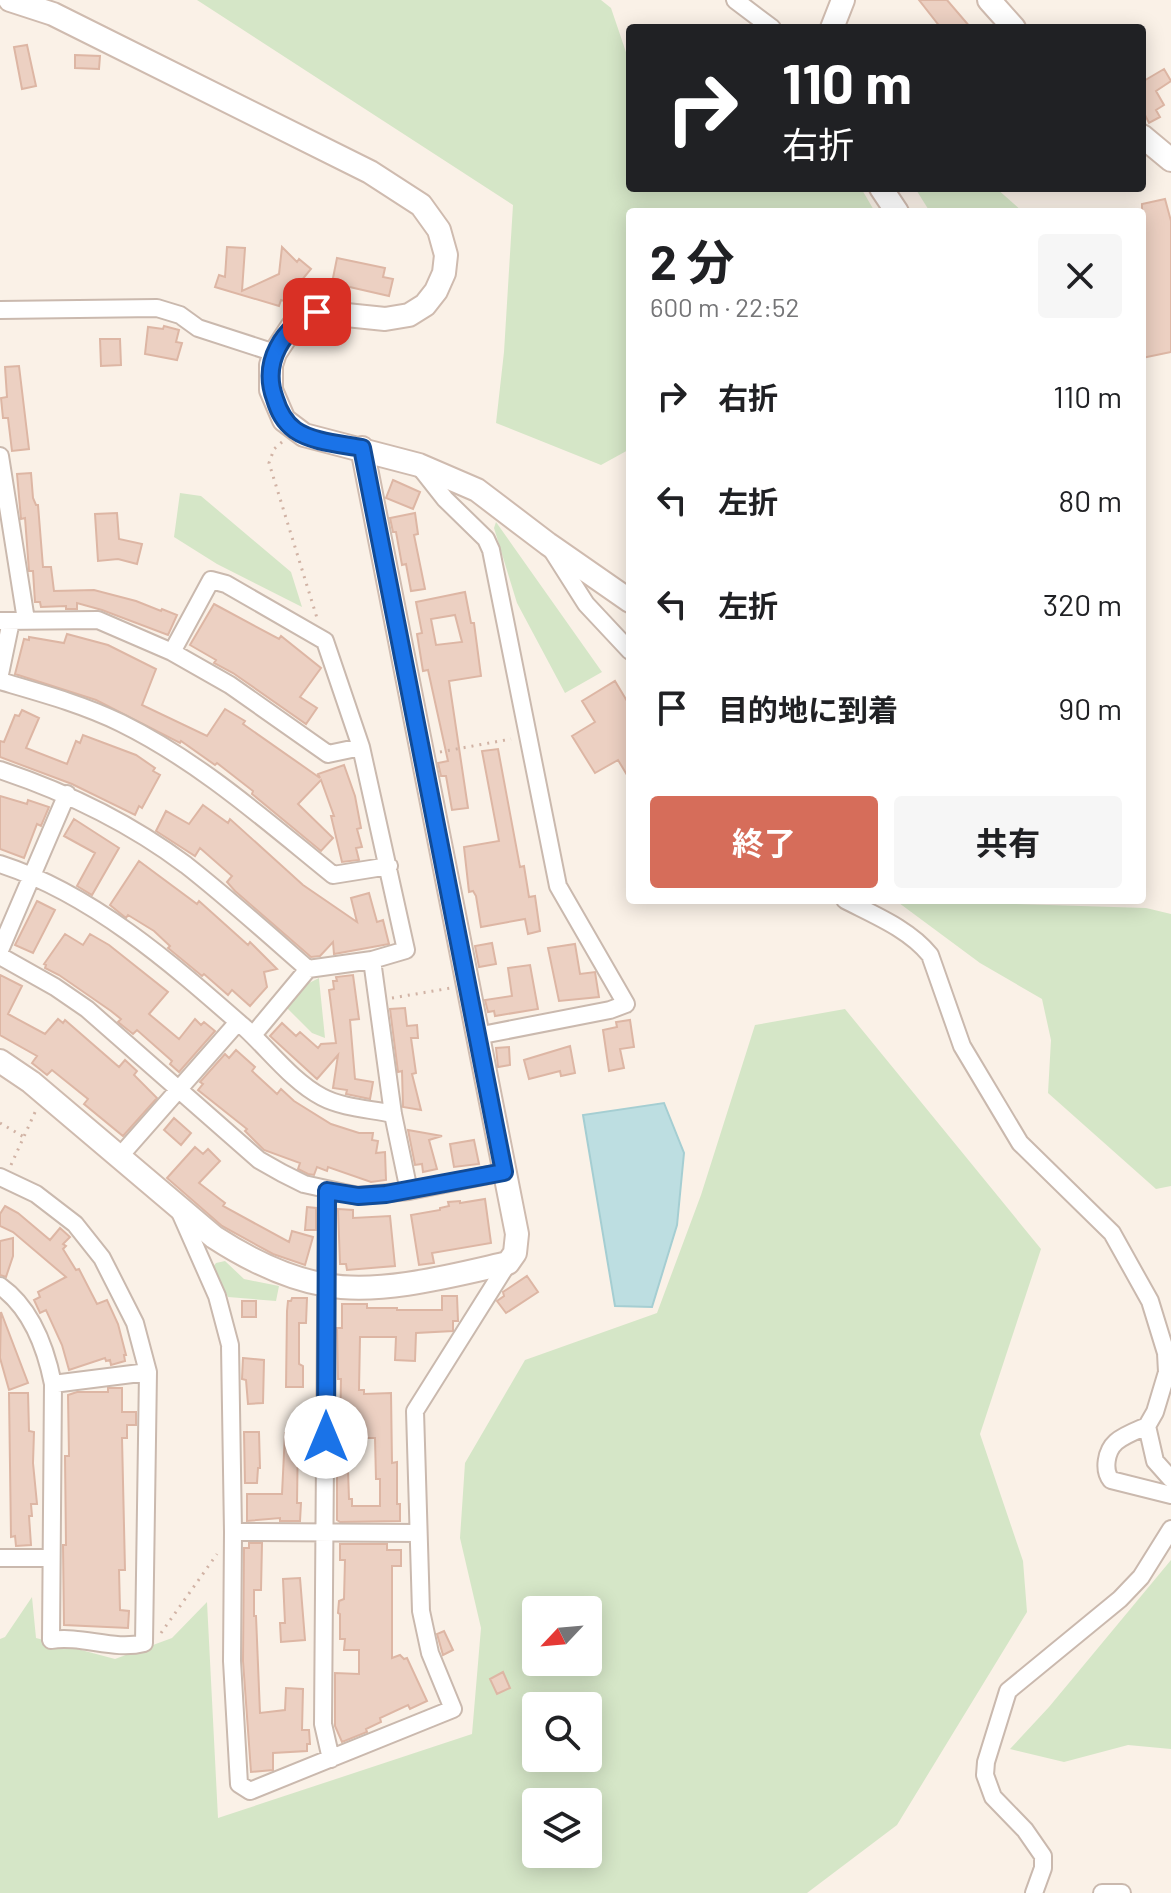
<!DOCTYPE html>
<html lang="ja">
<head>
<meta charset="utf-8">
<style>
  :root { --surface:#fff; --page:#f6f6f6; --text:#202124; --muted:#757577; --accent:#d66d5a }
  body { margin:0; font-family:Barlow,"Noto Sans JP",sans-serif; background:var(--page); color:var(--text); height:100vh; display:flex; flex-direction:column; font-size:30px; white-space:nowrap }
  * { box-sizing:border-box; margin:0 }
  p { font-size:26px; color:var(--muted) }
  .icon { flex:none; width:44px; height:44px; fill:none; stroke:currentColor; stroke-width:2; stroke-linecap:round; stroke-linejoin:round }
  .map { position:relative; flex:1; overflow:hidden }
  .drawer { position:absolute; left:626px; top:208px; width:520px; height:696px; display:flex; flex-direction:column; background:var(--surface); border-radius:8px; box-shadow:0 4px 20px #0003 }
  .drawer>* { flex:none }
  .banner { position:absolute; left:626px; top:24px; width:520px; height:168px; border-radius:8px; box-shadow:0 4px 20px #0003; background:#202124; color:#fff; overflow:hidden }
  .needle { width:52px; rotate:244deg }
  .controls { position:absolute; left:522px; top:1596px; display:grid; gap:16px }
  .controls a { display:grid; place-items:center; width:80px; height:80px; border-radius:8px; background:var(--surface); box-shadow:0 4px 20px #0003; font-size:40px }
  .pin { position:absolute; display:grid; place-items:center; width:68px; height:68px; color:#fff; margin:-34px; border-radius:16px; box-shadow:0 4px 12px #0006 }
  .me { position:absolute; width:88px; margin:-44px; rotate:0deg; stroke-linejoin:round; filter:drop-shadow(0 0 6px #0008) }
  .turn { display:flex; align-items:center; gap:28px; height:168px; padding:0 24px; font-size:36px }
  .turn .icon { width:104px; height:104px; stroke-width:2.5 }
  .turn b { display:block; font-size:56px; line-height:68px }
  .round { display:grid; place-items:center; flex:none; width:84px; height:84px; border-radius:8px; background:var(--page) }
  .headline { display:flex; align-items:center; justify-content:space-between; height:136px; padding:0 24px }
  h1 { font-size:48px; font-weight:700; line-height:60px }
  .button { display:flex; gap:16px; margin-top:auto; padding:16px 24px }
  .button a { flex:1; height:92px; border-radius:8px; background:var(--accent); color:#fff; font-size:32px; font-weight:700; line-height:92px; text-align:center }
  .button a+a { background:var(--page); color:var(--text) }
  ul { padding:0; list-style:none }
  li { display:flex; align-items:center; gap:24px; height:104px; padding:0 24px }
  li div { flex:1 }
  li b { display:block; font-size:30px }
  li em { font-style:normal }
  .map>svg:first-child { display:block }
</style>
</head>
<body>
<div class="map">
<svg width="1171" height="1893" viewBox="0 0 1171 1893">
  <rect width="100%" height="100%" fill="#faf1e7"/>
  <path fill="#d5e6c7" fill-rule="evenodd" d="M197,0H601L611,8L630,64V188H861L875,212H630V449L601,465L496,423L504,352L513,205Z
    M915,188H996L1023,212H930Z
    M180,493L201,496L291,572L302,607L217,564L174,537Z
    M496,522L602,672L565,693L517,603L494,528Z
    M895,900H984L988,903L1146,908L1171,914V1186L1156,1189L1048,1093L1051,1040L1042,999L980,963Z
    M319,978V979L325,1038L312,1033L287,1008L309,983Z
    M845,1009L1041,1249L980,1434L1023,1561L1027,1612L897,1825L807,1893H0V1639L5,1637L32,1597L36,1638L115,1659L172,1638L207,1602L218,1818L472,1734L481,1628L460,1538L465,1463L525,1360L657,1313L701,1195L755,1025ZM536,1610H588V1662H536ZM536,1706H588V1758H536ZM536,1802H588V1854H536Z
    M225,1261L244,1279L279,1286L276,1301L228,1297L213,1267L216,1263Z
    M1171,1560V1749L1128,1745L1064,1762L1010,1749L1049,1707Z"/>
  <path fill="#bddee1" stroke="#a5ced2" stroke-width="2" d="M664,1103L684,1153L677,1225L652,1307L615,1306L583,1115Z"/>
  <path fill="#ecd0c2" stroke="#ddb6a4" stroke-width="2" fill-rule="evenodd" d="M919,0H947L971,28H941Z
    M27,45L36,86L22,89L14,47Z
    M75,55L100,56L99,69L75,68Z
    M1164,69L1171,81L1156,91L1164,105L1156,110L1160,117L1149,123L1142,109V82Z
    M1165,199L1171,221V352L1142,358V204Z
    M227,247L245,248L242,291L279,274L282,247L297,262L299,259L311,269L296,287L291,303L281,300L279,306L215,287L219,275L225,277Z
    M337,258L385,268L383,277L393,279L389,296L332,283Z
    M164,326L179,330L176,342L182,343L177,360L145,354L148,327L163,329Z
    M100,339H120L121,365L101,366Z
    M19,366L29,449L12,451L8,418H3L1,398L7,397L5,367Z
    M31,473L33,498L36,505H38L43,567H51L54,591L94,590L136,601L161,611L162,609L177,615L168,635L102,610L77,603V609H66V606L41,607L40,602H35L33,571H29L25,518L21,519L17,474Z
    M393,480L420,492L413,509L386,498Z
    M117,513L119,539L142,544L137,564L118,559L98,561L95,514Z
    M415,513L418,534L414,535L425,589L411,591L406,564L402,565L396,532H393L390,518Z
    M465,592L471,623H474L481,676L449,681L468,808L452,810L446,776H441L438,763L448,761L428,670L423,671L417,634L422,633L416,602ZM455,615L462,642L436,645L431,619Z
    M214,604L279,639L281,636L321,668L300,697L317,708L306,724L233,673L214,663L216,660L190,645Z
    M67,634L108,645L156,669L142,705L207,736L225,709L245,721L243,724L320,778L318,774L344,765L355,796L361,828L357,829L362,847L356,848L359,860L342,862L331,816H334L321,780L298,804L333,838L321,851L252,794L253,791L217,763L215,765L181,741L180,743L96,700L15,674L24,639L29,640V637L64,643Z
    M615,681L630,706V780L618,760L595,773L572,736L595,722L582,701Z
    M22,710L39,718L26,748L67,764L76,741L80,743L83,735L136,755L155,768L153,771L160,775L142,808L139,806L135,815L72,784L0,757V741L4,742L15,715L19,716Z
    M498,749L520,867L524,866L529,897L535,896L540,931L528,934L525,919L481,927L476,896L473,891L469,892L464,847L499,841L482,751Z
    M0,796L27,804L28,800L49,807L41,826L37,824L24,858L0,849Z
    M203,805L228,823L230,819L303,885L357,922L351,898L369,893L377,922L383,920L389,944L334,954L333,942L320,956L311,957L235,891L227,882L232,876L200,848L195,856L156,831L166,811L189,824Z
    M74,819L119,848L92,895L77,886L95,853L64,836Z
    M139,861L197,904L199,901L248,945L250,942L277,969L264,972L267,987L250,1006L232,990L228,995L204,974L202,976L168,948L170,946L154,931L128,915L126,918L110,905Z
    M37,901L55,910L33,953L15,945Z
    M65,934L83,945L90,934L109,945L168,992L149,1014L179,1039L195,1019L201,1025L204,1022L215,1031L179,1072L170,1064L172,1061L137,1030L133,1034L118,1022L121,1019L111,1011L59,975L45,968L46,965L44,964Z
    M492,943L496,964L479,967L475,946Z
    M575,944L580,974L595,972L599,997L559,1001L548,948Z
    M530,965L538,1009L495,1016L494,1011L488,1012L485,1000L512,996L508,968Z
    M0,975L22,986L8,1014L45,1034L58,1019L63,1023L65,1020L119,1067L125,1060L137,1071L134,1075L157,1098L123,1136L84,1104L88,1099L52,1070L47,1075L32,1063L37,1056L0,1035Z
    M353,975L359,1019L350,1020L355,1079L373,1082L370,1099L346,1094L347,1090L333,1088L338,1055L317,1079L270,1036L282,1023L296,1036L300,1032L318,1048L321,1044L336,1043L329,990L334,989L333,981H337L336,977Z
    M405,1008L407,1026L417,1025L418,1038H411L416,1073L412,1074L421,1110L403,1107L402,1071L398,1072L390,1009Z
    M630,1020L634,1047L620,1049L624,1068L609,1071L603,1030L617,1027L616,1022Z
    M570,1046L575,1073L561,1076L560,1071L529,1079L524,1060Z
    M509,1047L510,1065L498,1067L496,1048Z
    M236,1050L255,1067L252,1071L277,1094L281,1089L294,1101L331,1124L359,1133H373L372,1140L378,1141L376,1153L385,1152L386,1180L371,1182L328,1167L327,1171L317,1167L314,1175L308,1174L298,1169L300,1163L264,1150L245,1131L247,1129L198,1090L203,1084L200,1082L225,1054L229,1058Z
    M174,1118L191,1133L181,1145L164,1130Z
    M408,1130L442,1136L429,1140L437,1169L423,1172L422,1164L415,1165Z
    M474,1140L479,1164L454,1167L450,1144Z
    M195,1147L203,1154L208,1149L220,1161L199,1183L225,1203L223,1206L289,1242L292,1231L313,1237L305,1265L273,1254L222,1226L167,1178Z
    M485,1199L491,1243L432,1253L434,1263L419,1265L411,1215L440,1210V1208L449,1206L448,1202L460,1201V1203Z
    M5,1206L18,1213L50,1240L60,1228L70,1237L63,1244L66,1246L63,1249L76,1270L79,1269L97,1304L107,1300L118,1324L126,1355H124L125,1361L111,1365L110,1360L106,1361L105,1358L69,1370L62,1345L46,1310L40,1313L34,1300L40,1297L38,1292L66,1277L13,1232L0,1226V1214Z
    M307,1207L316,1208V1230H305Z
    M338,1209L353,1210V1218L390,1216L395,1266L347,1270L346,1264H340Z
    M13,1238V1256L6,1277L0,1275V1241Z
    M527,1276L538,1292L506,1313L497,1301L504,1296L503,1292Z
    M442,1296H457L458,1321H453V1331L416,1333L415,1361L395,1360L396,1337H360L359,1390H364V1394L391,1393L392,1463L397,1462V1504H400V1521L340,1522L337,1520V1471L348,1470L349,1499H352V1506H380V1479H376L375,1438H348V1433H340L341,1379H338L337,1328H342V1304H367V1308H397V1310H442Z
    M292,1298H307L306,1323H299V1364L303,1366V1387H286L287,1311L288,1301H291Z
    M242,1301H256V1317H242Z
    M1,1312L28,1383L9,1390L0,1358Z
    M243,1358L264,1360L263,1403L248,1404L246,1380L242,1379Z
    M108,1388H122V1412H136V1425H127V1438H122L125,1570H119L120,1610L129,1611L128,1628L64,1625L63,1545H66L65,1456H69L68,1395L77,1392H108Z
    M9,1393H28L29,1431L34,1432L33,1463L37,1504H31L32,1516H29L31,1545L16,1546L15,1536L11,1537Z
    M244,1432H259L260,1468H258L257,1483H245Z
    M285,1433H298L297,1503H301L300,1521H280V1518L247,1521V1494H282Z
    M249,1543H262L261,1590H254V1616H256L260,1713L285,1710L286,1688L303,1689L302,1730H309L310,1744H307V1751L273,1753V1770L251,1772L243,1661L244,1548H249Z
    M340,1544H387V1550H401V1566H392V1658L400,1655L404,1659L407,1658L427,1701L410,1709L408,1705L380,1718L381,1722L366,1729L367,1732L342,1742L335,1726V1673L359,1674V1650H344L345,1639H340V1614L338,1613L339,1601L344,1599L345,1560H340Z
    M300,1578L305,1640L281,1642L280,1623H285L283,1579Z
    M444,1631L453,1650L443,1655L437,1634Z
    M503,1672L510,1688L497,1694L490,1679Z"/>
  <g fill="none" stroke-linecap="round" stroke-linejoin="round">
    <defs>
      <path id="street" d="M735,0L772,28
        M0,310L157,308L180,315L198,328L275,353
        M0,456L26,620
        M419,466L445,499L486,539L491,550L558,886L626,1004L610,1010L477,1036
        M553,552L586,604L630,651
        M0,621L98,620L172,652L230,685L328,754L361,747
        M0,674L11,621
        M0,681C41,693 82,704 121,723C200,762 265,820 333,875L389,866
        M0,770C66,792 130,823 186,865C228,898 268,934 308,969L372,960L406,950L361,747L325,641L226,584L211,580L172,652
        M0,864C93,894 172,964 245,1028C270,1051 292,1081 322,1097C343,1108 370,1109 393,1114
        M845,900C874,915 909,929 930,955L962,1046L1020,1143L1112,1233L1150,1301L1166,1353L1167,1372L1155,1412L1147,1426L1155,1461L1171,1479
        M0,950L67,794
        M0,956L55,987L87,1009L259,1160L282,1173L304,1184L358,1196L409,1191L393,1114L372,960
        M253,1035L308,969
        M120,1156L238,1022
        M0,1177L36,1194L75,1224L102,1258L135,1323L148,1372L144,1643C114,1651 82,1635 51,1640L53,1384C46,1349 31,1308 0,1286
        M327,1191L323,1724L331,1759
        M409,1191L504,1172
        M179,1210L217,1296L230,1345L233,1532L232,1661L239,1784L250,1791L453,1709L430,1653L421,1611L415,1411L508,1263
        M53,1384L148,1372
        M1147,1426C1138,1430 1124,1435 1116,1442C1106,1451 1103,1470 1111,1480L1171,1495
        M233,1532L418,1533
        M0,1558H51
        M1034,1893L1043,1868V1856L1025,1830L993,1797L985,1775L986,1762L1008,1691L1120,1599L1141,1577L1171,1529
        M1102,1893H1122"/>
      <path id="secondary" d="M10,0L53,14L370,172L421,205L439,230L446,255L444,273L436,291L425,305L409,315L385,319L317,312L292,327L275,353L271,365V390L284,420L304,435L419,465L477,490L548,544L630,601
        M989,0L1014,28
        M832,28L843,0
        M1142,136L1171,160
        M881,188L897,212
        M0,1061L31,1082L214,1237C248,1259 285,1278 326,1285C381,1295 455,1275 508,1263L515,1253L517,1234L362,448"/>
    </defs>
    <use href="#street" stroke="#cab9ae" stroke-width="20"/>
    <use href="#secondary" stroke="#cfbbaf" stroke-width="26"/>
    <path stroke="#d1b3a5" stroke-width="3" stroke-dasharray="2 6" stroke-linecap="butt" d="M282,442L274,449L269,463L317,618
      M440,752L511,739
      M392,998L451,988
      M0,1123L24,1137
      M11,1165L36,1110
      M161,1633L217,1554"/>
    <use href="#street" stroke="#fff" stroke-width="16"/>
    <use href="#secondary" stroke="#fff" stroke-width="22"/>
  </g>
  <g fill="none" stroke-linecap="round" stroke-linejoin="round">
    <defs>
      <path id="route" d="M317,312C283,327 261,362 275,399C279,412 284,422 295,430C312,442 341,444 362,448L504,1172L386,1194L358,1196L327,1191L326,1437"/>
    </defs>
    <use href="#route" stroke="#114b97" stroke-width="20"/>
    <use href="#route" stroke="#1a73e8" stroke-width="14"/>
  </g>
</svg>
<div class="controls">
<a><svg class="needle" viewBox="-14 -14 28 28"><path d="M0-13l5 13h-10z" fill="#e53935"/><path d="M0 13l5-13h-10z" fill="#757577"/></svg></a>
<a><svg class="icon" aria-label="search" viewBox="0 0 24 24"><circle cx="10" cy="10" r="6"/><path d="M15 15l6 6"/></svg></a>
<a><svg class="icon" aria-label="layers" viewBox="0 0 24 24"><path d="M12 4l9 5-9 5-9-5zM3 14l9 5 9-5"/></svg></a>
</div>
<div class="pin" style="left:317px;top:312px;background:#d93025"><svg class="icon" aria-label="arrive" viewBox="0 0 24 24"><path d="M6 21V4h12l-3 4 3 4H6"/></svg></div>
<svg class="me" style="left:326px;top:1437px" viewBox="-20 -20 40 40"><circle r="19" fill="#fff"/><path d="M0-13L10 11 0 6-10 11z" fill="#1a73e8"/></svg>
<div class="banner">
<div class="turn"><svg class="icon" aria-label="right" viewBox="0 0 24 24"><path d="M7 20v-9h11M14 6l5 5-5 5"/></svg><div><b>110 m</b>右折</div></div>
</div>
<section class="drawer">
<div class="headline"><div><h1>2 分</h1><p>600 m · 22:52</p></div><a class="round"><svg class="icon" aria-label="close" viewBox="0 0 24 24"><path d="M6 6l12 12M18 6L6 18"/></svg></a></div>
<ul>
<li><svg class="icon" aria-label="right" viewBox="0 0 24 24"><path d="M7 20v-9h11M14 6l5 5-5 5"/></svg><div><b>右折</b></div><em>110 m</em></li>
<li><svg class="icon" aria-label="left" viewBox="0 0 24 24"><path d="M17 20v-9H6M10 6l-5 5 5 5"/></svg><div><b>左折</b></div><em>80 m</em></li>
<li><svg class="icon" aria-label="left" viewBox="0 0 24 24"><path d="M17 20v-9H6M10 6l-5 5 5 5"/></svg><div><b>左折</b></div><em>320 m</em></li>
<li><svg class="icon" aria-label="arrive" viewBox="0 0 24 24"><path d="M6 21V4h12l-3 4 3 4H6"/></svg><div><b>目的地に到着</b></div><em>90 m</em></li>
</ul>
<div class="button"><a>終了</a><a>共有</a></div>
</section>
</div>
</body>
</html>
